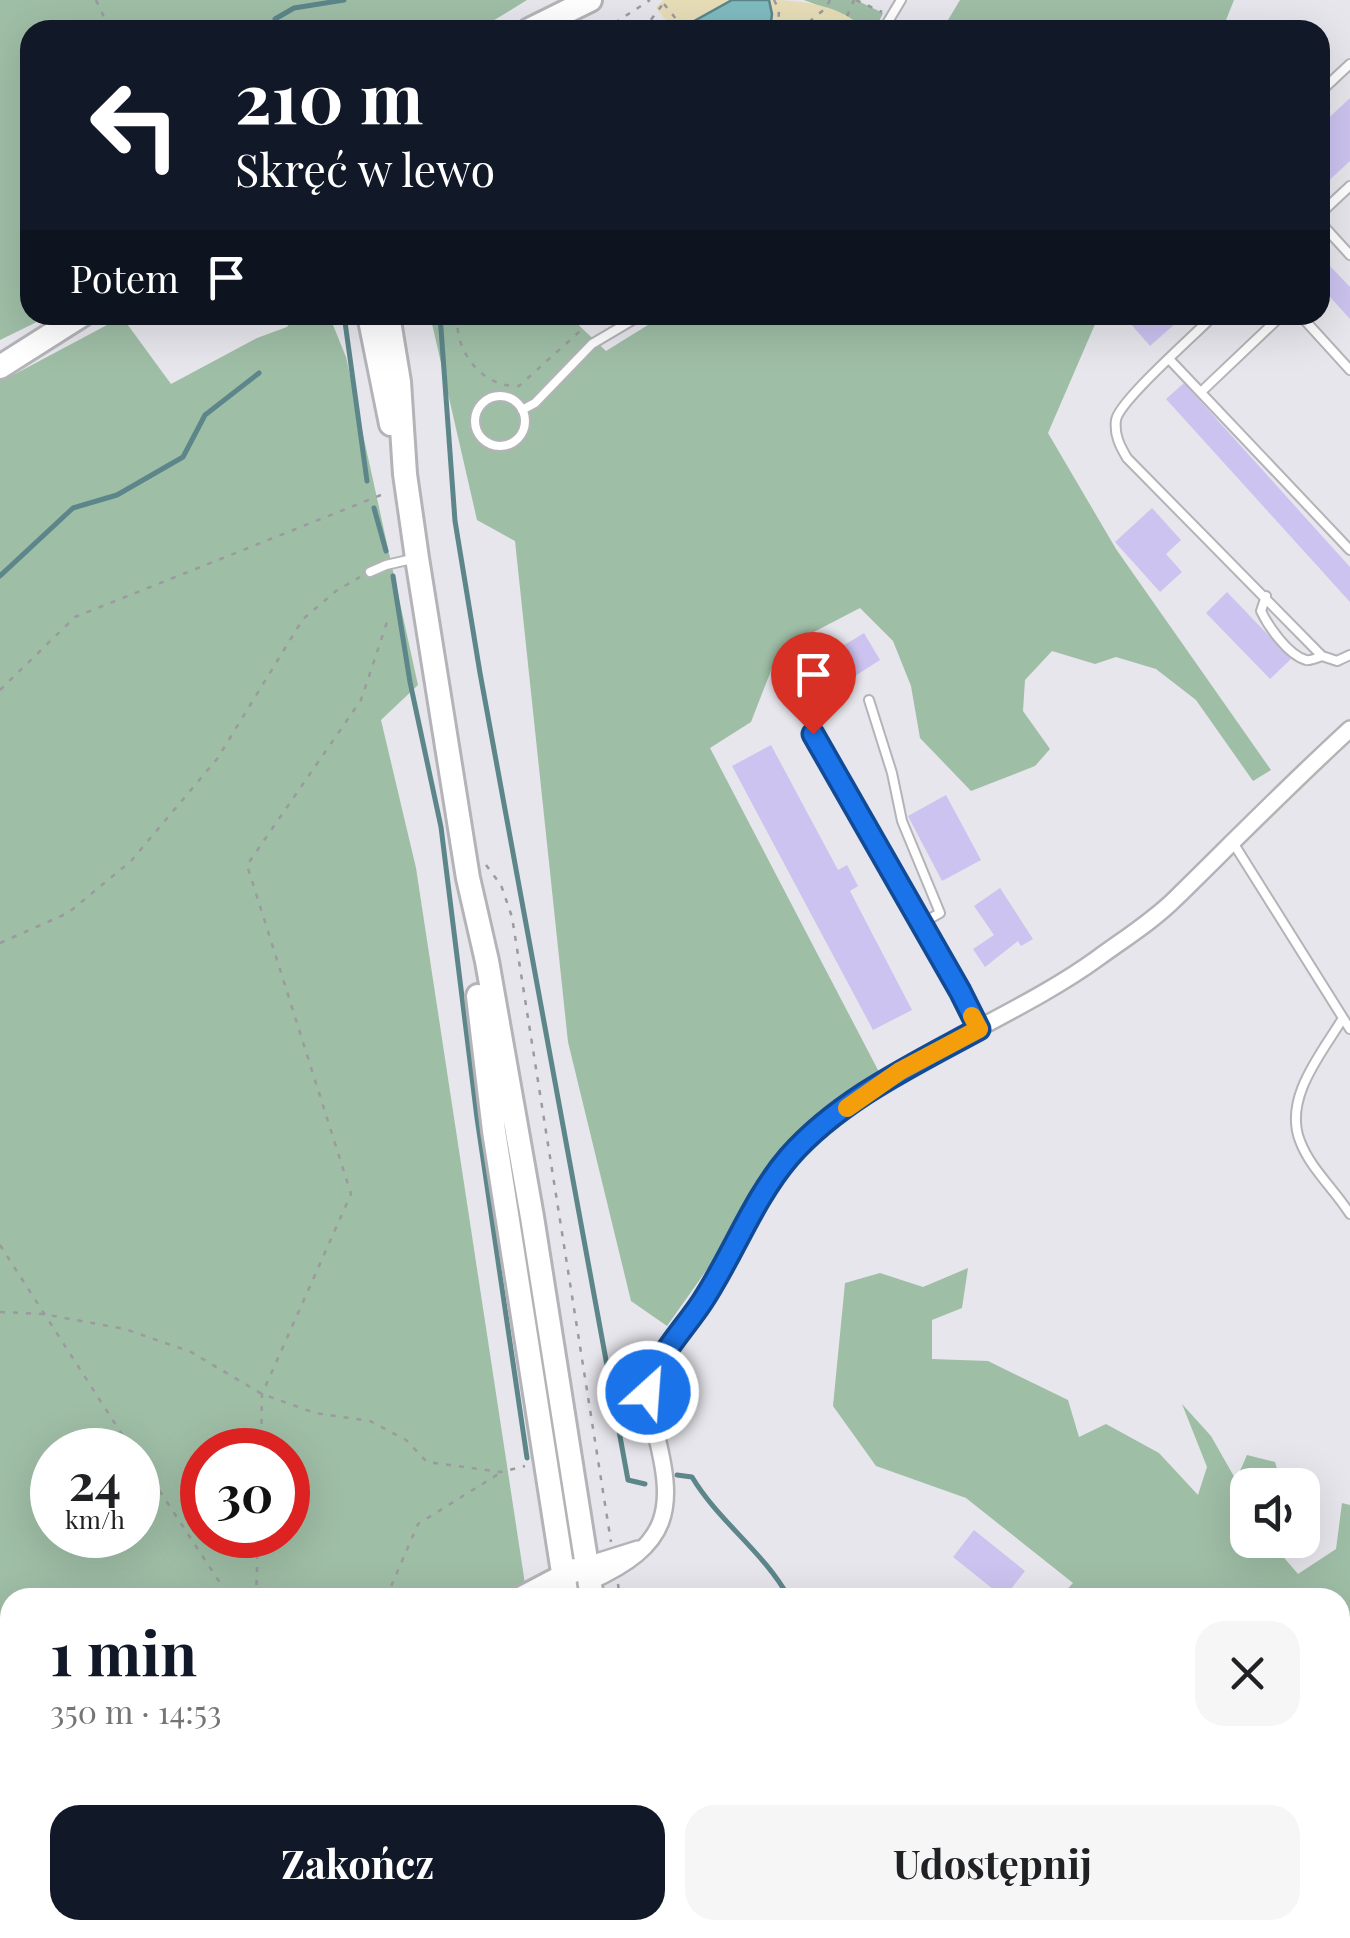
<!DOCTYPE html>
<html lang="pl">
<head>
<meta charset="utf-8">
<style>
  :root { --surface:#fff; --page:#f6f6f6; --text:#202124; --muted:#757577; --accent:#111827 }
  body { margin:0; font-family:"Playfair Display",serif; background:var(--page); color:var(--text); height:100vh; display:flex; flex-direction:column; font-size:38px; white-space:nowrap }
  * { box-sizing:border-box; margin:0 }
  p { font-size:32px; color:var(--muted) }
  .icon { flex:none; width:55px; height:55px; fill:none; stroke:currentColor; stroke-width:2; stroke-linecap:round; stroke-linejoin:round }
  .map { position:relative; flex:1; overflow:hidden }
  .drawer { position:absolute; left:0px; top:1588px; width:1350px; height:352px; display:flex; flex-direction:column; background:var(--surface); border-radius:30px 30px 0 0; box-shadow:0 10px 40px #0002 }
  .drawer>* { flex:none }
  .hud { position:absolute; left:20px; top:20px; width:1310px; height:305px; border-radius:30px; box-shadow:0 10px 40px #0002; background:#111827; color:#fff; overflow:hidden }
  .fabs { position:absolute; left:1230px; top:1468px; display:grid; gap:20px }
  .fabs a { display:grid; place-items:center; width:90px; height:90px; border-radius:20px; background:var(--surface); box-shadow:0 10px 40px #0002; font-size:50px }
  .speed { position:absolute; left:30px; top:1428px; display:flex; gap:20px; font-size:50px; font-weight:700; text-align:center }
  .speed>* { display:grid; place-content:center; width:130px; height:130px; border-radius:50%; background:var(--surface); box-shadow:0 10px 40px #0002; line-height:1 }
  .speed small { font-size:25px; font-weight:400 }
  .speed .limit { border:15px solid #d22; background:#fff; color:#111 }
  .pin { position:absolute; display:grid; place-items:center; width:85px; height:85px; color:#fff; margin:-102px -42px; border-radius:50% 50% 50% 0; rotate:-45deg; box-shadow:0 0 10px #0007 }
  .pin .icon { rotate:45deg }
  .me { position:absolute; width:110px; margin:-55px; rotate:26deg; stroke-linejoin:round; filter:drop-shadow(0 0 8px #0008) }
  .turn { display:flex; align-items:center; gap:35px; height:210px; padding:0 50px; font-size:45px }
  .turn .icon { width:130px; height:130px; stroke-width:2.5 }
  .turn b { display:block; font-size:70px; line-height:85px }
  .then { display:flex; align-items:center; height:95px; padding:0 50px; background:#0003; gap:20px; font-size:38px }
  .round { display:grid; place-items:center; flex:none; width:105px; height:105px; border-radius:30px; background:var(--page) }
  .summary { display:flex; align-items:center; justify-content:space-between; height:170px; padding:0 50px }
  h1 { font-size:60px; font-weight:700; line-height:75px; color:var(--accent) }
  .action { display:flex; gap:20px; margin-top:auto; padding:20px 50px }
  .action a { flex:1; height:115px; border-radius:30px; background:var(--accent); color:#fff; font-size:40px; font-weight:700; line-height:115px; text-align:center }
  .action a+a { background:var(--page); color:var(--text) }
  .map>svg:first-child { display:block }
</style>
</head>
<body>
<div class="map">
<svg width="1350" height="1938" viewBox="0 0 1350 1938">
  <rect width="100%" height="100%" fill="#e7e6ec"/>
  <path fill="#9fbea6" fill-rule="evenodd" d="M0,0H527L478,30H30V315H51L0,340Z
    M804,0H856L883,13L875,30H834L841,14Z
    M960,0H1234L1222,30H942Z
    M295,315H329L346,357L418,685L381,720L416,868L527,1597L10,1598V1930H576L577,1938H0V366L15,374L122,317L171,384L257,338L287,327ZM52,1450H138V1535H52ZM202,1450H288V1535H202Z
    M430,315H568L606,351L664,315H1099L1048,433L1116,549L1271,770L1253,781L1196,700L1156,669L1116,657L1095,664L1052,651L1025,680L1023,711L1050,749L1035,766L971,791L920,738L911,686L893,641L860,608L779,650L751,722L710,748L879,1072L780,1153L732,1234L667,1326L631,1301L568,1042L515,541L477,520Z
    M968,1268L962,1308L932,1320V1359L988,1361L1068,1400L1079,1437L1106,1424L1159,1453L1198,1495L1207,1467L1182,1404L1211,1436L1236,1480L1247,1455L1275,1462L1282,1485H1248V1540H1284L1280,1553L1298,1574L1336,1549L1342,1503L1350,1505V1635L1340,1646V1598L1060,1597L1073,1583L966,1498L876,1466L833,1406L845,1283L880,1273L923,1287Z
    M1340,1674L1350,1692V1938H703L702,1930H1340Z"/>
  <path fill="#e7deb8" d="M663,0H732L678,30H674L656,8Z
    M769,0C802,0 842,5 865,30H770L772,14Z"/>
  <path fill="#7fbbbf" stroke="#5c868a" stroke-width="2.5" d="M732,0H769L772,14L770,30H678Z"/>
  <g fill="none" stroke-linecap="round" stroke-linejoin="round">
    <path stroke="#5c868a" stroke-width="5" d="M275,19L294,8L344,0
      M440,315L455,521L480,673L628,1480L645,1484
      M342,322L355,320
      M345,322L367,481
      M374,508L386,551
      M0,576L73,508L117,495L183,457L205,415L259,373
      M393,576L410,682L441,827L477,1118L527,1458
      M677,1475L692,1477C719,1522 764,1552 789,1598
      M1034,1930L1038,1938"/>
  </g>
  <path fill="#ccc3f0" d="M1350,98V161L1322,187L1320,126Z
    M1330,266L1350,287V319L1320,286V275Z
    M1123,315H1185L1150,346Z
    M1184,383L1350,567V602L1166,399Z
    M1152,508L1181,540L1166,554L1182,572L1160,592L1115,542Z
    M1227,592L1291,659L1270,679L1206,613Z
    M864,633L880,660L803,709L786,681Z
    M771,745L838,870L847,865L858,886L850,891L912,1010L873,1030L732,766Z
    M946,795L981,860L942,881L908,816Z
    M1000,888L1033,939L1021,946L1018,941L985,967L973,949L994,935L974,906Z
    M974,1530L1025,1571L1004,1598L953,1557Z"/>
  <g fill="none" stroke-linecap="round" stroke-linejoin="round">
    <defs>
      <path id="lane" d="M883,30L901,0
        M1320,92L1350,64
        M1320,214L1350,186
        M1320,222L1350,255
        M1214,315C1196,334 1119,401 1116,420C1114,435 1120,446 1127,458L1322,656L1337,661L1350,655
        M1300,315L1350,370
        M1170,360L1350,550
        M1202,391L1282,315
        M475 421a25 25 0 1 1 50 0a25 25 0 1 1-50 0Z
        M522,410L535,403L592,344L641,315
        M370,572L386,565L412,559
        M1266,596L1261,611C1268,626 1288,655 1306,660C1310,661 1317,658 1322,656
        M869,700L892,773L902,821L940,913L922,923
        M813,734L960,991L979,1029
        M1232,841L1350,1029
        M1343,1018C1322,1053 1283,1098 1300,1141C1310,1168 1335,1190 1350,1214"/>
      <path id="street" d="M587,1565L638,1549
        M589,1582C671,1545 676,1510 655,1430C650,1413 645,1396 651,1378C660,1351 685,1327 701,1303C727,1265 746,1223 770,1185C836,1079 998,1031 1098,958C1124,939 1153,921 1176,898C1233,842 1290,784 1350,729"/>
      <path id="secondary" d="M529,30L590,0
        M369,315L391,424
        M388,315L399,382L405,474L417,558L468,878L487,961L532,1217L592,1598
        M0,367L82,315
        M478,996L494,1131L567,1598
        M522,1598L575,1570
        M616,1930L617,1938
        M640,1930L641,1938
        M418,1938L421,1930"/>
    </defs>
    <use href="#lane" stroke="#b4b3b8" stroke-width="12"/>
    <use href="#street" stroke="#b4b3b8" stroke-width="20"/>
    <use href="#secondary" stroke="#b4b3b8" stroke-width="28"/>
    <path stroke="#9b9a9e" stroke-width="2.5" stroke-dasharray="5 8" stroke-linecap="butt" d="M96,0L110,30
      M774,0L779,10L778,30
      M856,0L882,12
      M664,4L685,30
      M847,16L854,0
      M604,30L650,0
      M643,30L666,0
      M799,30L826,8L830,0
      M458,315C453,350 482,388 519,386L580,331L584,336
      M0,690L75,617L381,495
      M486,865L501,885L512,917L611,1542
      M0,943L68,913L131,861L217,759L303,619L336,591L360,577
      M0,1245L132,1450
      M0,1312L43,1314L125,1329L191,1352L262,1394L315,1413L370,1421L406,1440L427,1462L501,1472L525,1466
      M261,1450L262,1394L351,1194L247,865L361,700L388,619
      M138,1458L230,1598
      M618,1584L620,1598
      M256,1598L258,1535
      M386,1598L418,1524L500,1473
      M1340,1648L1345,1632L1350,1628
      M1340,1657L1350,1678
      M672,1930L673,1938
      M45,1938L54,1930"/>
    <use href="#lane" stroke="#fff" stroke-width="8"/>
    <use href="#street" stroke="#fff" stroke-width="15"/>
    <use href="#secondary" stroke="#fff" stroke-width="22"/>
  </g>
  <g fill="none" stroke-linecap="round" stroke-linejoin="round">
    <defs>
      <path id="route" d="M648,1392C655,1357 683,1331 702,1302C733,1255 753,1199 789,1157C839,1100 913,1065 979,1029L960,991L813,734"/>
    </defs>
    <use href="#route" stroke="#114b97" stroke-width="25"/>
    <use href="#route" stroke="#1a73e8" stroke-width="18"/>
    <path stroke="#f59e0b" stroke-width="18" d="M847,1108L900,1071L979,1029L972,1016"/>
  </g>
</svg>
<div class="fabs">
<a><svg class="icon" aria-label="sound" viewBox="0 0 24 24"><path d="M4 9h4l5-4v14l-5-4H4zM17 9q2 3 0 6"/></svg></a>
</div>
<div class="speed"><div>24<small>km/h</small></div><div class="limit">30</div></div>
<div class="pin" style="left:813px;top:734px;background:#d93025"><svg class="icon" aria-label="arrive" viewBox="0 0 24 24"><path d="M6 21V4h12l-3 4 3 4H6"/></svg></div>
<svg class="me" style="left:648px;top:1392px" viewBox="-20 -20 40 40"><circle r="17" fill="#1a73e8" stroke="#fff" stroke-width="3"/><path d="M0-11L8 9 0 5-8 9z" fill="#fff"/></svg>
<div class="hud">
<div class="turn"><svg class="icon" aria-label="left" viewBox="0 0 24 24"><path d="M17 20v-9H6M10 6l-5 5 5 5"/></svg><div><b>210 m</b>Skręć w lewo</div></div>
<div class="then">Potem<svg class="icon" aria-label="arrive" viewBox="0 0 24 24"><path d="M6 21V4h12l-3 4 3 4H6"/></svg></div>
</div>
<section class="drawer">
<div class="summary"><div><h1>1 min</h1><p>350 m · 14:53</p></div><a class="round"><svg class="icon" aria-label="close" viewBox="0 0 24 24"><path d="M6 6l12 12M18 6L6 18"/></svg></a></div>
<div class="action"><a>Zakończ</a><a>Udostępnij</a></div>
</section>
</div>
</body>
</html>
